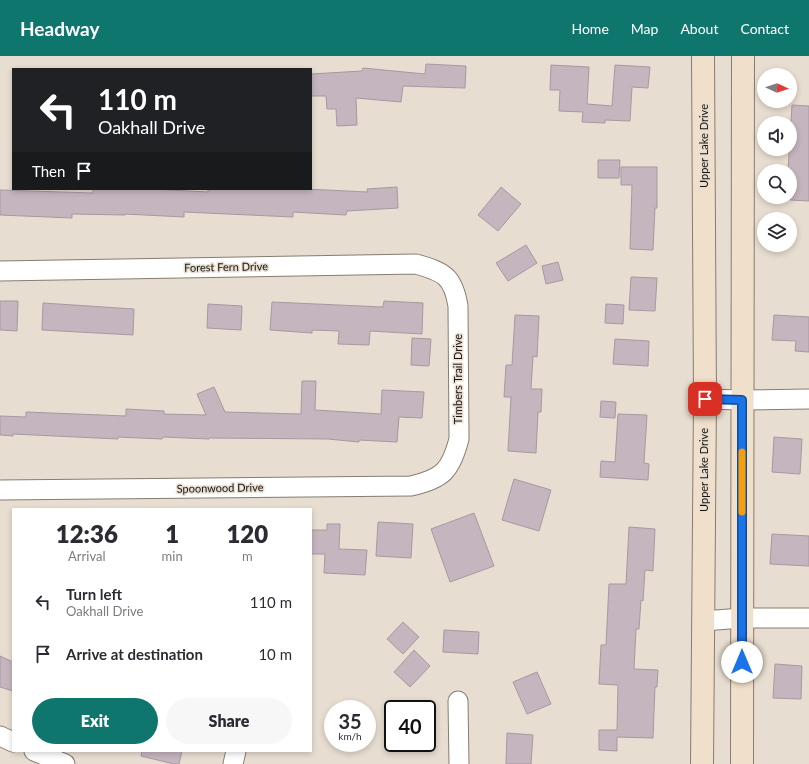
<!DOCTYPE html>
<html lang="en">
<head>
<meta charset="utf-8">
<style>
  :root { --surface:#fff; --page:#f7f7f7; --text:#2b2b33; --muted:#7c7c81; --accent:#0f766e }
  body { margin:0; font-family:Lato,sans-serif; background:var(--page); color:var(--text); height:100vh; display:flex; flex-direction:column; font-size:15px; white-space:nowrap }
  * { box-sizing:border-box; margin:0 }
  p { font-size:13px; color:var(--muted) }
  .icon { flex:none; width:22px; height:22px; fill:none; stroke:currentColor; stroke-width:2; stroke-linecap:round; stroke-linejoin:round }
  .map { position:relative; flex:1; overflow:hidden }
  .drawer { position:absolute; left:12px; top:452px; width:300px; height:244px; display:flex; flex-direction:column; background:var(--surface); border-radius:0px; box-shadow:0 2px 6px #0003 }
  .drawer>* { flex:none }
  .top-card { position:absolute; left:12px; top:12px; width:300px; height:122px; border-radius:0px; box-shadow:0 2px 6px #0003; background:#202124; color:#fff; overflow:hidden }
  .needle { width:26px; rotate:93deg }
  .fabs { position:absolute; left:757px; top:12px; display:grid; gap:8px }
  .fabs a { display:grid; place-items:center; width:40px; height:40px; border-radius:50%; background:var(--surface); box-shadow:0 2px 6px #0003; font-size:20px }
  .speed { position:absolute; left:324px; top:644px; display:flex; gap:8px; font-size:20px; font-weight:700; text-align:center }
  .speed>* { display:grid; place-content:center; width:52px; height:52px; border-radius:50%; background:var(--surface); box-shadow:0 2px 6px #0003; line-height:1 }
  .speed small { font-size:10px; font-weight:400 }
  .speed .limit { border:2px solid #111; border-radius:6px; background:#fff; color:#111 }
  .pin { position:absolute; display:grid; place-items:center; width:34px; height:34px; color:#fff; margin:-17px; border-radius:8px; box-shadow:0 2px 6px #0006 }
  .me { position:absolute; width:44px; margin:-22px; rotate:0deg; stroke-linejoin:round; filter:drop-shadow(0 0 3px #0008) }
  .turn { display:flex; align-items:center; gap:14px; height:84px; padding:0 20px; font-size:18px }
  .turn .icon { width:52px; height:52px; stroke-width:2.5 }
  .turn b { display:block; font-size:28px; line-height:34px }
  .then { display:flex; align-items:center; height:38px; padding:0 20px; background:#0003; gap:8px; font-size:15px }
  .eta { display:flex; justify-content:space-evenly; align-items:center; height:68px; text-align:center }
  .eta b { font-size:24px; font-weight:800; line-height:28px }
  .primary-button { display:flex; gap:8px; margin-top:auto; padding:8px 20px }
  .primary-button a { flex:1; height:46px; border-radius:24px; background:var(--accent); color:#fff; font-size:16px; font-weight:800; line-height:46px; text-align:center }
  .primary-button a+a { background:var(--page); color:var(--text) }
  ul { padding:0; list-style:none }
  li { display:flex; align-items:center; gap:12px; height:52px; padding:0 20px }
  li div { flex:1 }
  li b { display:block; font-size:15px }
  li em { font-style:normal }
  header { display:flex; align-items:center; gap:24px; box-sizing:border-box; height:56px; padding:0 20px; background:var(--accent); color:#fff }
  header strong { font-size:19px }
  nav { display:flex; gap:22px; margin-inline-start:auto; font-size:14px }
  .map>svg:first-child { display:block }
</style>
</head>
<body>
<header>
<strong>Headway</strong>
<nav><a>Home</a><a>Map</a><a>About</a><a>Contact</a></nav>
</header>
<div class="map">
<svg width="809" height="708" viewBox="0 0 809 708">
  <rect width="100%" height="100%" fill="#e7ddd0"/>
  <path fill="#c4b5be" stroke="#a799a1" d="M426,8L466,10L465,32L403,30L401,46L356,42L357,69L337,70L336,53H327L326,40H311V18L362,15L363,12L425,18Z
    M551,9L589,11L587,48L612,50L615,9L650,11L648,32L632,31L630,65L605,64V67L582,66L583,56L559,55L560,34H550Z
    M792,49L809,50V145L790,144V115H788Z
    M598,104H620L619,122H598Z
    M621,111H657V152H655L653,194L630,193L632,129H621Z
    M397,131L398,152L347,155L346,159L293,156V161L184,156V161L125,158V159L72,158V162L0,159V134L93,137V133H149L208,136V133H305L368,136L367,133Z
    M501,131L521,148L498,175L478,159Z
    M526,189L537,207L508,225L496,207Z
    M558,206L563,224L546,228L542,210Z
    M631,221L657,222L655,255L629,254Z
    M0,245H18L17,275L0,274Z
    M384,245L423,247L422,278L370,275L369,289L338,288L339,275L312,274V277L270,274L272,246L383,251Z
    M43,247L134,253L133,279L42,274Z
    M208,248L242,250L241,274L207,272Z
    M606,248L624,249L623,268L605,267Z
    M515,259L539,260L537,301L533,300L531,333H542L541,356H538L536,397L508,395L511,341H504L506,309H512Z
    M774,259L809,261V296L795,295L796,285L772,284Z
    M412,282L431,283L429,310L411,309Z
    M615,283L649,285L648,310L613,308Z
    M302,325H316L315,354L381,358L382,334L424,336L422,362L399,361L397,386L359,384V386L328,383L210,382L209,383L163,381L162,383L118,381V383L13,378V380L0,379V360L26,361V356L126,360V353L164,355V358L206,359L197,338L214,331L225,356L301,358Z
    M601,345L616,346L615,362L600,361Z
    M618,358L647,359L644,407L649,408L648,424L600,421L601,405L615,406Z
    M774,381L802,383L800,418L772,416Z
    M514,423L551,434L539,475L502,464Z
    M474,457L494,510L450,526L431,473Z
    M378,466L413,468L411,502L376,500Z
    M327,468H340L339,493L367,494L365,519L324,517L325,498H311V474H327Z
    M629,471L655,473L653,515L645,514L643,545L641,544L639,573H636L634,613L658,614L657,631H655L653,682L617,681V695L599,694V674H617L618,629L599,628L601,589H606L609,528H626Z
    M772,478L809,480V510L770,508Z
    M403,566L419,581L403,598L387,583Z
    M444,574L479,576L478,598L443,596Z
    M414,594L430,610L410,631L394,616Z
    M0,600L13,606V635L0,631Z
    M775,608L802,610L801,643L773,642Z
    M537,616L551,648L527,658L513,626Z
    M507,677L533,679L531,708H506Z
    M142,695H182L179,708H174L141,700Z"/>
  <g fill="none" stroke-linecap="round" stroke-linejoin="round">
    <defs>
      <path id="street" d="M0,215L416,208C444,216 453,220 458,250L459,383C451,414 443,423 411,430L0,434
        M705,343L742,344L809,343
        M703,565L742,562H809
        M458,645L459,708
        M0,680L13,686
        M34,695L65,708
        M233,708L236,695"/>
      <path id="secondary" d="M702,708L705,343L703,0
        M742,708L743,0"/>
    </defs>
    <use href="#street" stroke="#867d71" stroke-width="21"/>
    <use href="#secondary" stroke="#867d71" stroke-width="24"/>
    <use href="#street" stroke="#fff" stroke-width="19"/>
    <use href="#secondary" stroke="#f0dfca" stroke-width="22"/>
  </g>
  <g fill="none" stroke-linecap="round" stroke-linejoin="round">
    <defs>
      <path id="route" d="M705,343L742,344V606"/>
    </defs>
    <use href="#route" stroke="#114b97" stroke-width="10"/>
    <use href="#route" stroke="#1a73e8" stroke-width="7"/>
    <path stroke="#f59e0b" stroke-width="7" d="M742,456V396"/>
  </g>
  <g text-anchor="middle" stroke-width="3" stroke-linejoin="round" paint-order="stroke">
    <g font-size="11" fill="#17140f" stroke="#e7ddd0">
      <text transform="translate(704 90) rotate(-90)" y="4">Upper Lake Drive</text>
      <text transform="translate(226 211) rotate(-1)" y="4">Forest Fern Drive</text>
      <text transform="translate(458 323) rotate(-90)" y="4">Timbers Trail Drive</text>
      <text transform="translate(704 414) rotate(-90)" y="4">Upper Lake Drive</text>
      <text transform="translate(220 432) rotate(-1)" y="4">Spoonwood Drive</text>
    </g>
  </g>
</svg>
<div class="fabs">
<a><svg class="needle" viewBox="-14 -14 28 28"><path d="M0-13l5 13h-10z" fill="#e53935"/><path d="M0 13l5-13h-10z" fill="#7c7c81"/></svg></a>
<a><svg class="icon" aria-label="sound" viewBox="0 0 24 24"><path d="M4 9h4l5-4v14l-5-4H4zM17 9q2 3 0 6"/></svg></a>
<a><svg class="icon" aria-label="search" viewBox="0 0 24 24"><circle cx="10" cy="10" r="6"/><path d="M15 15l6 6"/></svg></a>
<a><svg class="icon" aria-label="layers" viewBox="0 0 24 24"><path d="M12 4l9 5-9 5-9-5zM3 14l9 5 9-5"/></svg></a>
</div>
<div class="speed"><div>35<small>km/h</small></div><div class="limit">40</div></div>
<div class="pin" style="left:705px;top:343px;background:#d93025"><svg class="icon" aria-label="arrive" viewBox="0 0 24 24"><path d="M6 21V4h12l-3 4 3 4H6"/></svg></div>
<svg class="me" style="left:742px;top:606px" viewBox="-20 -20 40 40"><circle r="19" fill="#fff"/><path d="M0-13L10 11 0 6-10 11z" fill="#1a73e8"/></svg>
<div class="top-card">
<div class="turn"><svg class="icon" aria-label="left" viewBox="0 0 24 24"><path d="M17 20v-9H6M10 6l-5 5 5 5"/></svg><div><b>110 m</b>Oakhall Drive</div></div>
<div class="then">Then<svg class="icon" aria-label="arrive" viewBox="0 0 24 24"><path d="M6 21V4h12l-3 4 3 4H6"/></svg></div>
</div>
<section class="drawer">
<div class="eta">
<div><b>12:36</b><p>Arrival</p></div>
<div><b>1</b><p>min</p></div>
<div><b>120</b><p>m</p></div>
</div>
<ul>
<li><svg class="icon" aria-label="left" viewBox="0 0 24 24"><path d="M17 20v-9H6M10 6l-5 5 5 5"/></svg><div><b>Turn left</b><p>Oakhall Drive</p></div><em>110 m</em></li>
<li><svg class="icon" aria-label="arrive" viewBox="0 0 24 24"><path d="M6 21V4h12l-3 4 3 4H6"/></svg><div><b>Arrive at destination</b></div><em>10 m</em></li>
</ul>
<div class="primary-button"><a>Exit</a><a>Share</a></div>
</section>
</div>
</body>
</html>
